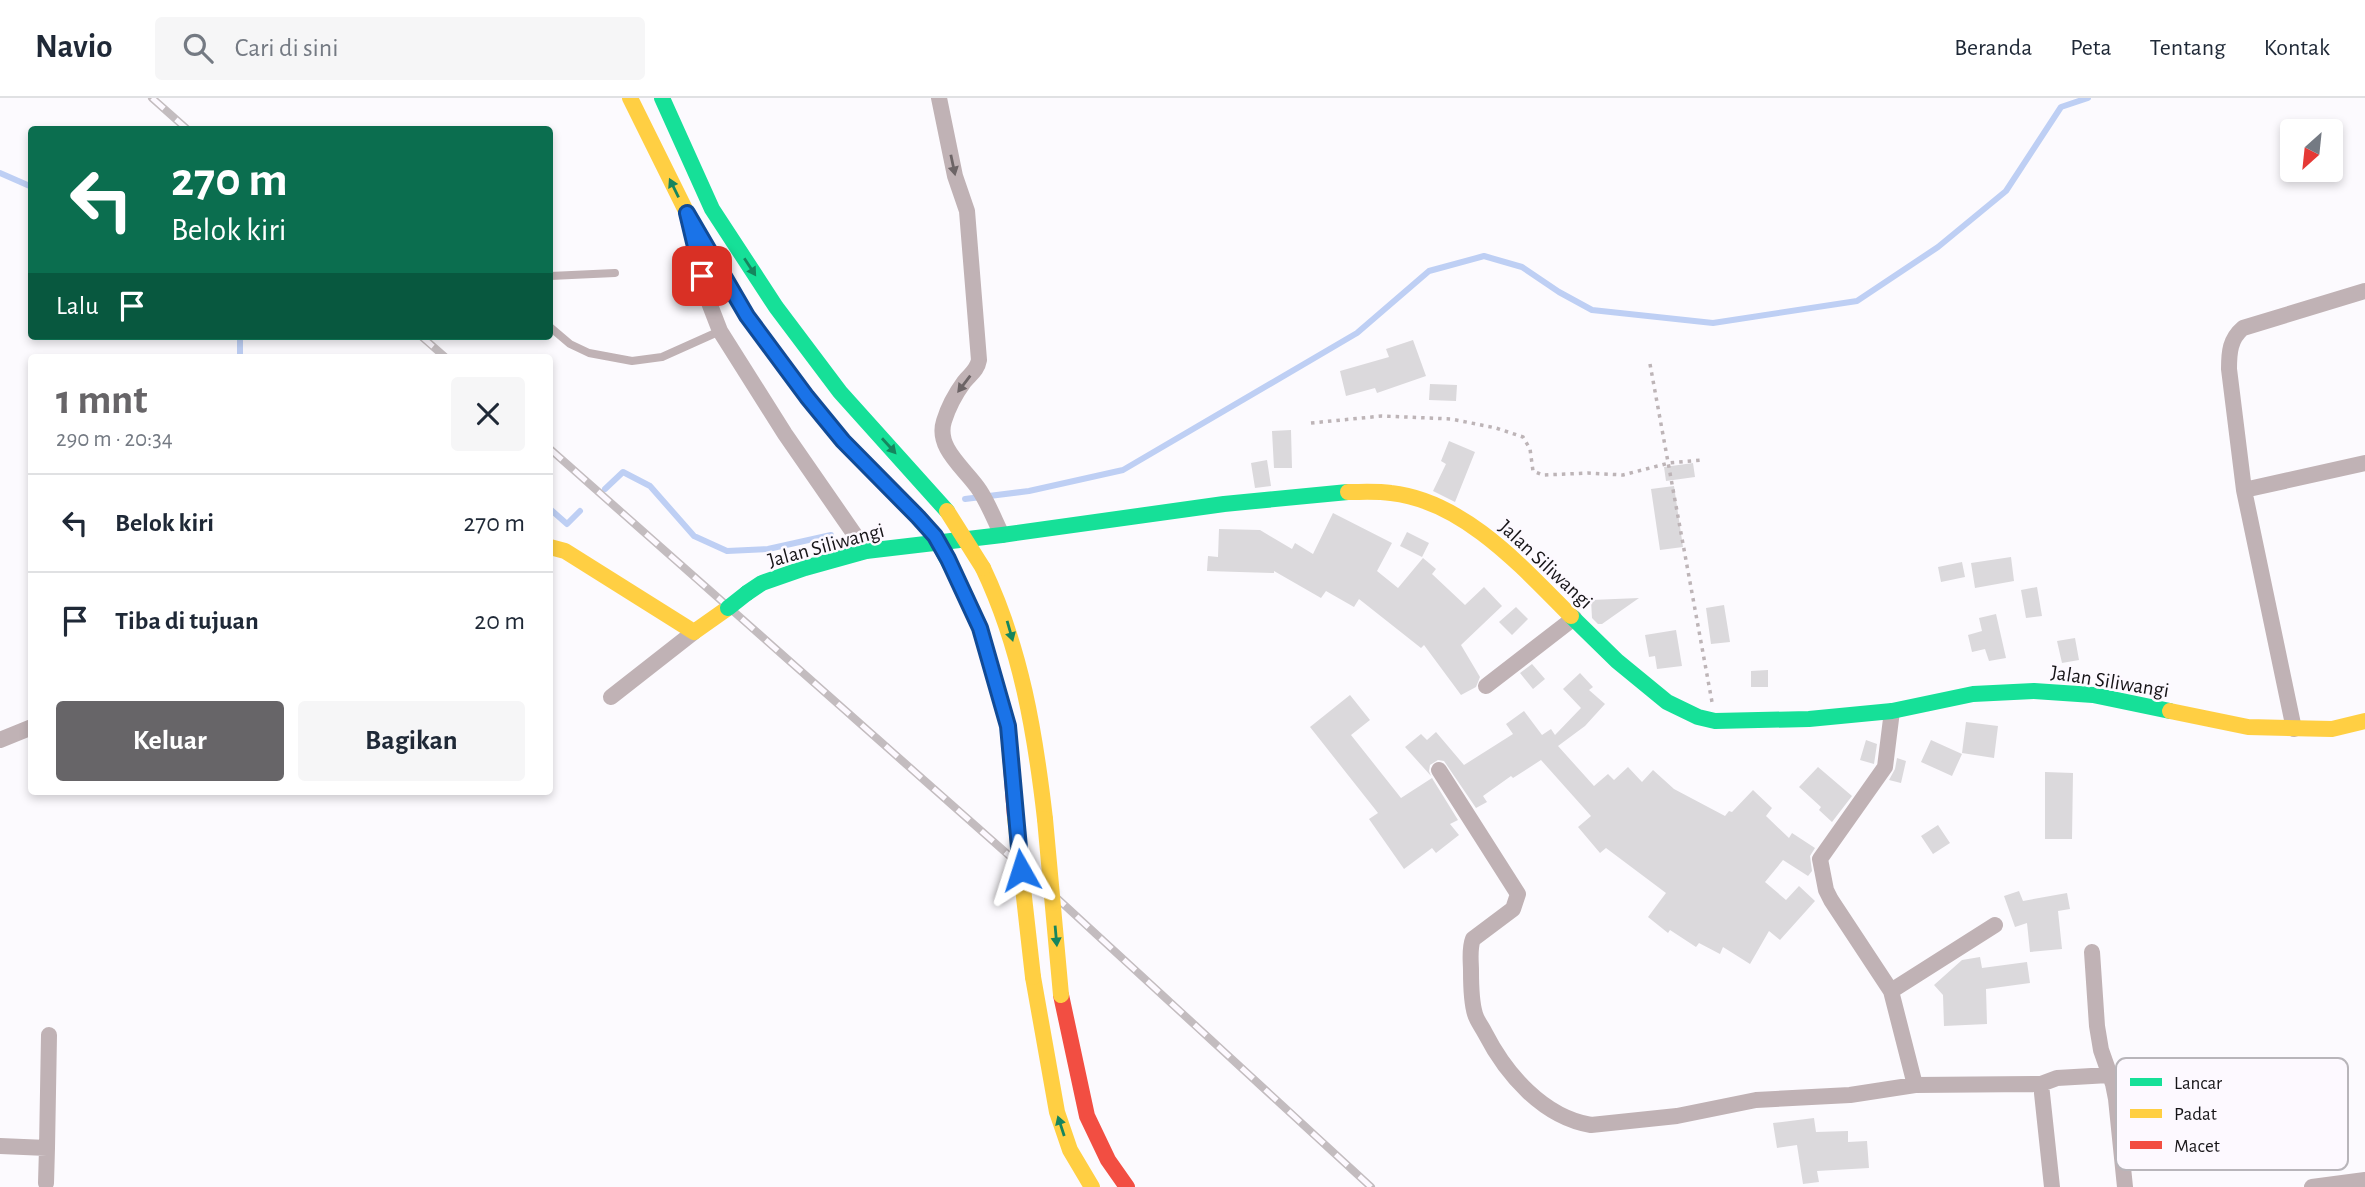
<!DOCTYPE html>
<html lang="id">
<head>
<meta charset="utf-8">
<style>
  :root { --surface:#fff; --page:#f6f6f7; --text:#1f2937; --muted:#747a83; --line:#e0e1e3; --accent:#676568 }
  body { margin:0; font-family:"Alegreya Sans",sans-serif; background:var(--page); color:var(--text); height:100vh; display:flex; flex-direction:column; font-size:26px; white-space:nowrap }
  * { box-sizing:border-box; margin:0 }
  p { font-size:23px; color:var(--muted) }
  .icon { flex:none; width:38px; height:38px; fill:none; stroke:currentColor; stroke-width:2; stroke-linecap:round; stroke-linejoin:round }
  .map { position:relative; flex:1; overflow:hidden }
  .side { position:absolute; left:28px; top:256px; width:525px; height:441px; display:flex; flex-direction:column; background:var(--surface); border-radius:7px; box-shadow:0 4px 10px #0003 }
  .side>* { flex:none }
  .guide { position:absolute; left:28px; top:28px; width:525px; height:214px; border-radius:7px; box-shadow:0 4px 10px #0003; background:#0b6e4f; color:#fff; overflow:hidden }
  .needle { width:46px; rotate:207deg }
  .controls { position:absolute; left:2280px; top:21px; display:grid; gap:14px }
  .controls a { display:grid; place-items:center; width:63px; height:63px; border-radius:7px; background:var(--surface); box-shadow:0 4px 10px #0003; font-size:35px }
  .pin { position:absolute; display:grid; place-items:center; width:60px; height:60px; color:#fff; margin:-30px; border-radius:14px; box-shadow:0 4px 10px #0006 }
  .me { position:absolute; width:77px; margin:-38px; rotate:354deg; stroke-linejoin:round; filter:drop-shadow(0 0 5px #0008) }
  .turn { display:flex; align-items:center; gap:24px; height:147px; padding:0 28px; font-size:32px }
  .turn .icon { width:91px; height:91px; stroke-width:2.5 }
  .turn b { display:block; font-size:49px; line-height:60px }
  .then { display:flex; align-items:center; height:66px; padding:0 28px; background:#0003; gap:14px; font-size:26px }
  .round { display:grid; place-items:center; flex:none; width:74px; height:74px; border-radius:7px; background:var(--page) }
  .headline { display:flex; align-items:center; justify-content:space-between; height:119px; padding:0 28px }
  h1 { font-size:42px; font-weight:700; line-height:52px; color:var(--accent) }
  .primary-button { display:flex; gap:14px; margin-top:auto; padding:14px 28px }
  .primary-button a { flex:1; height:80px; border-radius:7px; background:var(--accent); color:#fff; font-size:28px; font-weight:700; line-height:80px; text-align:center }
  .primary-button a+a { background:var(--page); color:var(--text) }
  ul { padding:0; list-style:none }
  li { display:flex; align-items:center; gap:21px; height:98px; padding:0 28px; border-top:2px solid var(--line) }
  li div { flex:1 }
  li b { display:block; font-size:26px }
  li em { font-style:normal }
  header { display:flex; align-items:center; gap:42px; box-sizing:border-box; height:98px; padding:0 35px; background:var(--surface); border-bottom:2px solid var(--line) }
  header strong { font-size:33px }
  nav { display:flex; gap:38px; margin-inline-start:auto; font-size:24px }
  .search { width:490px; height:63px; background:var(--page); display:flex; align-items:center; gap:18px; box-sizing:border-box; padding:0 24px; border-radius:7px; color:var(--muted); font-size:26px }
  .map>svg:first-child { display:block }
</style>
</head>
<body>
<header>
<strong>Navio</strong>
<div class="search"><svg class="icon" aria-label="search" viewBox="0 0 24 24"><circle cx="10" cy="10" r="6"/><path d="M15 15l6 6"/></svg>Cari di sini</div>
<nav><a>Beranda</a><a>Peta</a><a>Tentang</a><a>Kontak</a></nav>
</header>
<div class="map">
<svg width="2365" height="1089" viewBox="0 0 2365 1089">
  <rect width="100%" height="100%" fill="#fcfafe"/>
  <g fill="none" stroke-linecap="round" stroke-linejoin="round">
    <path stroke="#becff4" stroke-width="6" d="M0,75L32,89
      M240,259V238
      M605,391L623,374L650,388L694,438L727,453L768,451L831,437
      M965,401L1029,393L1123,372L1357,235L1429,173L1484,158L1522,169L1559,194L1592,212L1713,225L1857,203L1938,149L2006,93L2061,9L2088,0
      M550,411L567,426L580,413"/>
  </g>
  <path fill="#dbd9dc" d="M1413,242L1426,278L1377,295L1375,290L1346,298L1340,273L1389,259L1386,251Z
    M1430,286L1457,287L1456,303L1429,302Z
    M1291,332L1292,370H1274L1272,333Z
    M1449,343L1475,354L1455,404L1433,393L1446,366L1441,363Z
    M1267,362L1271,388L1255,390L1251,365Z
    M1693,365L1695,379L1666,383L1664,369Z
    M1674,388L1683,449L1660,452L1651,391Z
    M1333,415L1392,445L1377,473L1398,490L1423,460L1436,471L1432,476L1465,507L1484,489L1502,508L1461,547L1480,579L1476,589L1461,597L1424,547L1421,550L1359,501L1354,509L1326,493L1321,500L1274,473V475L1207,473L1208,458L1218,459L1219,431L1260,432L1292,451L1295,445L1313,456Z
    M1407,434L1429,445L1422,459L1400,448Z
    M2011,459L2014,483L1975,490L1971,465Z
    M1962,464L1965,479L1941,484L1938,469Z
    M2037,489L2042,518L2026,520L2021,492Z
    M1639,500L1602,526H1598L1592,520L1591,502Z
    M1724,507L1730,544L1711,546L1706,510Z
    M1516,509L1528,521L1512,537L1499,524Z
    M1996,516L2006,560L1989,563L1985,551L1972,554L1968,537L1982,533L1979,520Z
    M1676,532L1682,568L1657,571L1655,558L1649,559L1645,537Z
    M2075,540L2079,562L2062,565L2057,543Z
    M1532,566L1545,581L1533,591L1520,575Z
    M1768,572V589H1751V573Z
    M1580,575L1593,589L1589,592L1605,606L1585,628L1558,648L1594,688L1608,676L1614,682L1628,669L1642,684L1653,672L1674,691L1725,718L1729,713L1732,714L1753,692L1772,710L1766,718L1789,740L1792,735L1815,750L1810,758L1812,773L1808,778L1783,762L1765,784L1786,802L1799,788L1815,803L1780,842L1769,833L1750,866L1723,849L1720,856L1699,845L1696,849L1670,832L1668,835L1648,819L1666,795L1606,750L1600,755L1578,729L1591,718L1541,662L1513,680L1511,678L1483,698L1487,704L1476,710L1444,663L1438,662L1430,667L1429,673L1431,678L1405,649L1421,636L1427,642L1436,634L1464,667L1513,636L1506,626L1524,613L1542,637L1551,631L1555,637L1581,610L1563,591Z
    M1350,597L1370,622L1351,637L1401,700L1432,680L1458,722L1450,726L1459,737L1436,755L1432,750L1404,771L1369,721L1378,715L1310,629Z
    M1966,624L1998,628L1994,660L1962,655Z
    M1866,642L1877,646L1874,666L1860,662Z
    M1931,642L1962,656L1952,678L1921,664Z
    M1897,660L1906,663L1901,685L1889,682L1895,671Z
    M1818,669L1852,698L1832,724L1819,712L1821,709L1799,689Z
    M2045,674L2073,675L2072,741H2045Z
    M1938,727L1950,745L1933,756L1921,738Z
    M2019,793L2023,803L2067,795L2070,811L2058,813L2062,851L2030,854L2027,825L2015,829L2004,798Z
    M1980,859L1982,870L2027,864L2030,885L1986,891L1987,926L1944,928L1943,897L1934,887L1962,862Z
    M1814,1020L1816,1034L1848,1033V1044L1867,1043L1869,1070L1817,1073L1819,1084L1803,1086L1797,1047L1777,1050L1773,1025Z"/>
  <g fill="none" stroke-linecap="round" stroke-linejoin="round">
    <path stroke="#bdb4b7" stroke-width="3.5" stroke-dasharray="3.5 5" stroke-linecap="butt" d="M1650,266L1712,604
      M1311,325L1382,318L1451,321L1496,330L1523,339L1530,351L1533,373L1543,377L1588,375L1623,377L1669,365L1703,362"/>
    <path stroke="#c0b2b5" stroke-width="8" d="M550,178L615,175
      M550,229L570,246L589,255L632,263L662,259L720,233"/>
    <path stroke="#c0b2b5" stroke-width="16" d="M939,0L955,78L967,113L979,262C977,273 970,276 964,284C956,295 948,310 944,323C935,351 967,372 980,393C989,407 995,423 1002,437
      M692,136L708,202L720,233L785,336L866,453
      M2244,392L2365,365
      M1486,588L1574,520
      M611,599L694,534
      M1892,613L1885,669L1820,761L1826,792L1831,802L1891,893L1915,987
      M2294,631L2244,392L2229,271C2229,254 2230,241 2243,230L2365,193
      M0,642L32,629
      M1439,672L1518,796L1513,811L1473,841C1469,851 1471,863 1471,873C1471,887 1471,903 1475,916C1477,923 1482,929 1485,935C1506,976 1543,1019 1591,1027L1677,1018L1756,1002L1850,997L1915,987L2041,986L2052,1089
      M2092,854L2097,928L2101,952L2113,986L2116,1001L2125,1089
      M1891,893L1995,827
      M2041,986L2057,980L2109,977
      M0,1048L47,1050L49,937
      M46,1085L47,1050
      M2312,1089L2365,1082"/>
    <path stroke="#16e098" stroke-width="16" d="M662,0L712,111L776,209L840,294L947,413
      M747,495L762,485L805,470L866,453L1002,437L1224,406L1348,394
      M1571,518L1617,563L1667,604L1698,619L1715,623L1809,621L1892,613L1973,596L2034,593L2093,597L2170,613"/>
    <path stroke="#ffcf43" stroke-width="16" d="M630,0L687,115L747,218L807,299L843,343L918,419
      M1348,394C1362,394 1377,393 1391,395C1464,403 1523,470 1571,518
      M550,449L565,453L694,534L728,510
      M983,470C1021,550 1035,634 1045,721
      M2170,613L2248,629L2332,631L2365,623
      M1033,879L1057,1014L1070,1052L1092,1089"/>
    <path stroke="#f24e42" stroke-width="16" d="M958,482L980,530L1008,628L1015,719
      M1061,897L1087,1018L1108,1062L1127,1089"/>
    <defs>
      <path id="rail" d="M152,0L188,32
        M421,238L445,259
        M550,351L1047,791L1371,1089"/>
    </defs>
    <use href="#rail" stroke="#c3bcbf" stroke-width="8"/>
    <use href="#rail" stroke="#fdf9ff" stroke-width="5" stroke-dasharray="16" stroke-linecap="butt"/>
    <path stroke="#16e098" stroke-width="16" d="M918,419L935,438L958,482
      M728,510L747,495"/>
    <path stroke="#ffcf43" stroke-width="16" d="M947,413L983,470
      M1015,719L1033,879
      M1045,721L1061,897"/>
  </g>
  <defs><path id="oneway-solid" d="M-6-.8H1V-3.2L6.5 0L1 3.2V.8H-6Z" transform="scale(1.75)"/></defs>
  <g fill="#6c6466">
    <use href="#oneway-solid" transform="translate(953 67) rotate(78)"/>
    <use href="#oneway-solid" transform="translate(964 286) rotate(127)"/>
  </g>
  <g fill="#16855e">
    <use href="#oneway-solid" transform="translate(674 90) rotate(-116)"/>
    <use href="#oneway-solid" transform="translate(750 169) rotate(57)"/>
    <use href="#oneway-solid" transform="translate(889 348) rotate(48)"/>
    <use href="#oneway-solid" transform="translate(1010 533) rotate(74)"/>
    <use href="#oneway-solid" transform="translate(1056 838) rotate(85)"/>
    <use href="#oneway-solid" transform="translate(1061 1028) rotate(-108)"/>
  </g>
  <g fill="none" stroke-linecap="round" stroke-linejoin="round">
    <defs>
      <path id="route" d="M702,178L687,115L747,218L807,299L843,343L918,419L935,438L948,461L980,530L1008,628L1021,772"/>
    </defs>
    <use href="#route" stroke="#114b97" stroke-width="18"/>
    <use href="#route" stroke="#1a73e8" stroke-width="12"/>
  </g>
  <g text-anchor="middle" stroke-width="5" stroke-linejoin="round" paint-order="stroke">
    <g font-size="21" fill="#171518" stroke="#fdf9ff">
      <text transform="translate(826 447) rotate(-15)" y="7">Jalan Siliwangi</text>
      <text transform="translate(1546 466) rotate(43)" y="7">Jalan Siliwangi</text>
      <text transform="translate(2110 583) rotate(9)" y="7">Jalan Siliwangi</text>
    </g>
  </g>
  <rect x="2116" y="960" width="232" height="112" rx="10" fill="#fdf9ff" stroke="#b8b5ba" stroke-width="2"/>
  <rect x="2130" y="980" width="32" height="8" fill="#16e098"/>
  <rect x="2130" y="1011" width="32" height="9" fill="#ffcf43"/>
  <rect x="2130" y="1043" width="32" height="8" fill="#f24e42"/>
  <g font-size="19" fill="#171518">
    <text x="2174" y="991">Lancar</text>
    <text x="2174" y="1022">Padat</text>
    <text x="2174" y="1054">Macet</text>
  </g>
</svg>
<div class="controls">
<a><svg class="needle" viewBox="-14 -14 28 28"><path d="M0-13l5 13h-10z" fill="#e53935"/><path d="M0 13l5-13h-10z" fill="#747a83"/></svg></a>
</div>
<div class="pin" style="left:702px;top:178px;background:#d93025"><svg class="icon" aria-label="arrive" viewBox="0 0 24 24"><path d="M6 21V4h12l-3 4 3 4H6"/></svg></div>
<svg class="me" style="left:1021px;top:772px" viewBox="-20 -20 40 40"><path d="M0-17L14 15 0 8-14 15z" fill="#1a73e8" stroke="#fff" stroke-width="4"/></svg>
<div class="guide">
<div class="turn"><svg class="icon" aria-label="left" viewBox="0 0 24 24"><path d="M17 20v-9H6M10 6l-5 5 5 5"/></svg><div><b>270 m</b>Belok kiri</div></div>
<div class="then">Lalu<svg class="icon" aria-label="arrive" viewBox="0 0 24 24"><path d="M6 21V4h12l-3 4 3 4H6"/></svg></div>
</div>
<section class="side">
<div class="headline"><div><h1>1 mnt</h1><p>290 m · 20:34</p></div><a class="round"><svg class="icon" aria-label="close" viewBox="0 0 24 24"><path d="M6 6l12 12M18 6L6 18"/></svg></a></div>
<ul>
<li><svg class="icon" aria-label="left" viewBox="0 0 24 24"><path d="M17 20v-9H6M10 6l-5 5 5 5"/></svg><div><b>Belok kiri</b></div><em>270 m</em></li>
<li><svg class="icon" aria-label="arrive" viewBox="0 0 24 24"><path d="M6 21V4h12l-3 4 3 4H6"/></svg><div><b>Tiba di tujuan</b></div><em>20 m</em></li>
</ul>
<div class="primary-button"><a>Keluar</a><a>Bagikan</a></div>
</section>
</div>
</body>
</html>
